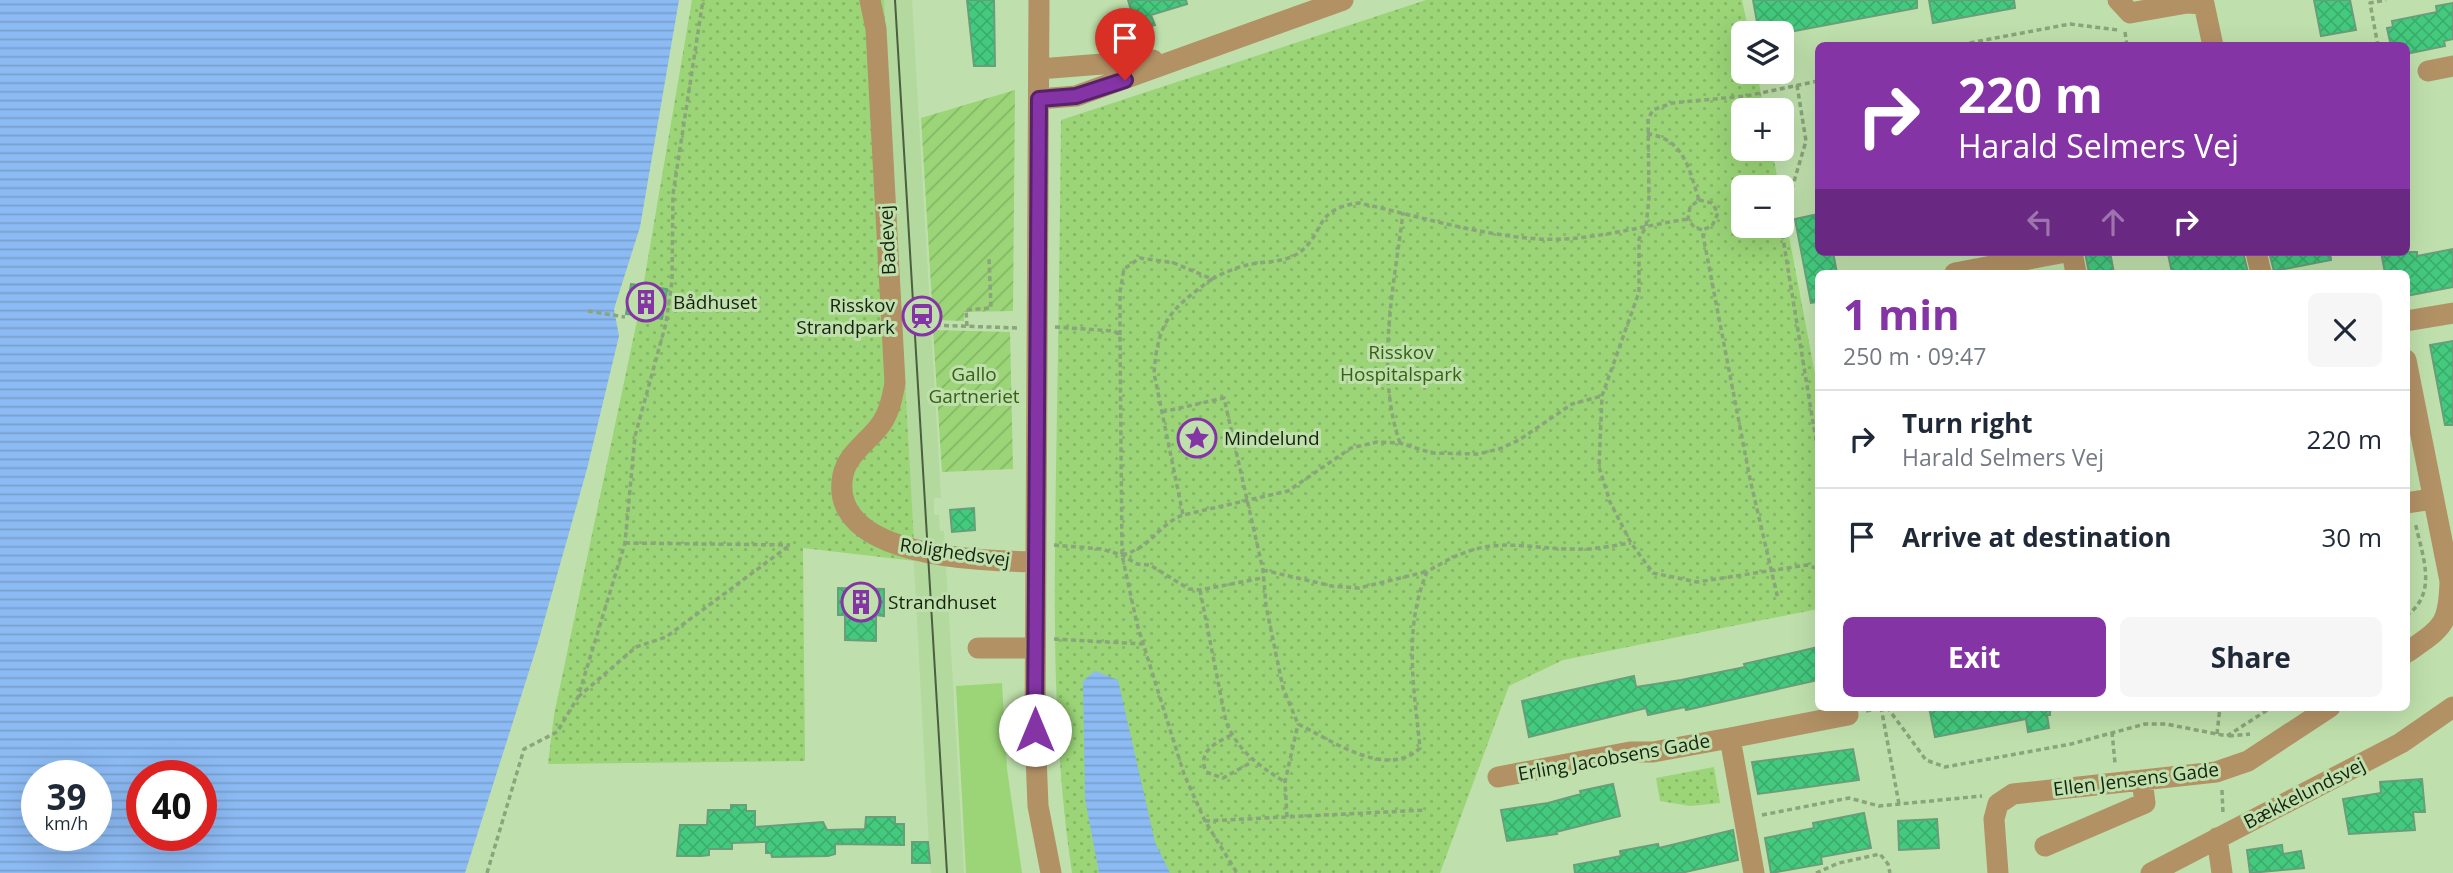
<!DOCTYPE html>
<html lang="en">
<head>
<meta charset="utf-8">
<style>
  :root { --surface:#fff; --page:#f6f6f7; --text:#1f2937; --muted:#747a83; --line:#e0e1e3; --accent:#8434a4 }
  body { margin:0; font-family:"Open Sans",sans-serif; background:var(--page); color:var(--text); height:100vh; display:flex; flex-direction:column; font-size:26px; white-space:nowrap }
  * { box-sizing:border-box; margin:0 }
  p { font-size:23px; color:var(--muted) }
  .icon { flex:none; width:38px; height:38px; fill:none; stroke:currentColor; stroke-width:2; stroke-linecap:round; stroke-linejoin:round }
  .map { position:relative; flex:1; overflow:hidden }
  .details { position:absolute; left:1815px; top:270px; width:595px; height:441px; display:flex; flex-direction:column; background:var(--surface); border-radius:10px; box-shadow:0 7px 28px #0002 }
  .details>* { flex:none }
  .top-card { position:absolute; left:1815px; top:42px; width:595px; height:214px; border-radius:10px; box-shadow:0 7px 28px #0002; background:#8434a4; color:#fff; overflow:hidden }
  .tools { position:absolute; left:1731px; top:21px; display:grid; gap:14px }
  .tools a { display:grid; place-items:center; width:63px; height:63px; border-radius:10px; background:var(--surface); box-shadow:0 7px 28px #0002; font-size:35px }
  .speed { position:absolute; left:21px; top:760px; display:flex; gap:14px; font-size:35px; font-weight:700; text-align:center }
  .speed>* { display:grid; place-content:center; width:91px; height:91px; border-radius:50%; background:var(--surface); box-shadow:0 7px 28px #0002; line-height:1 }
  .speed small { font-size:18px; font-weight:400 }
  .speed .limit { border:10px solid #d22; background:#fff; color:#111 }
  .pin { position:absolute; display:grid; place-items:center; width:60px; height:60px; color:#fff; margin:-72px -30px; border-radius:50% 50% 50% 0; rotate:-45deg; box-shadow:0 0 7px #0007 }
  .pin .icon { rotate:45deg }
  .me { position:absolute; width:77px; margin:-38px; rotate:0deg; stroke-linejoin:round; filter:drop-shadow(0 0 5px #0008) }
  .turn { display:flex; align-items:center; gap:24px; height:147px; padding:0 28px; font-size:32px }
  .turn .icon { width:91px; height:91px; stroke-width:2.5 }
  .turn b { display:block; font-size:49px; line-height:60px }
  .lanes { display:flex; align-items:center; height:66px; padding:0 28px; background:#0003; justify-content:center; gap:35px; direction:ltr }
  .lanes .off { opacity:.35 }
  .round { display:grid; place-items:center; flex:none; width:74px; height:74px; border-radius:10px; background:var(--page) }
  .overview { display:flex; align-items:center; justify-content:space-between; height:119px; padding:0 28px }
  h1 { font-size:42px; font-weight:700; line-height:52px; color:var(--accent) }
  .button { display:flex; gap:14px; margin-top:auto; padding:14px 28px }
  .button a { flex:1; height:80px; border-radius:10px; background:var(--accent); color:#fff; font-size:28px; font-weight:700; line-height:80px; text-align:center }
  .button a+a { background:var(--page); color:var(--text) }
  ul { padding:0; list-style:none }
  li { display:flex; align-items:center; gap:21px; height:98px; padding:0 28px; border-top:2px solid var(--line) }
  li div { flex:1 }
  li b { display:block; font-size:26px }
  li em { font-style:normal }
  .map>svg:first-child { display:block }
</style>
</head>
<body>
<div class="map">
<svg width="2453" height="873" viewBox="0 0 2453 873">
  <defs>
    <pattern id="park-dots" width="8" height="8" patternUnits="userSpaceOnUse" patternTransform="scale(1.75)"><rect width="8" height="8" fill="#9bd577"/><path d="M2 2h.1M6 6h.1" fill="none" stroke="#85b766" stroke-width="1.8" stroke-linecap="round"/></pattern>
    <pattern id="garden-furrows" width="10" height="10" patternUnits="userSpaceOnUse" patternTransform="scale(1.75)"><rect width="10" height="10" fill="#9bd577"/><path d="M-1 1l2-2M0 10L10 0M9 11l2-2" fill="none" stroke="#85b766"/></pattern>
    <pattern id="water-rules" width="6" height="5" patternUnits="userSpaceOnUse" patternTransform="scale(1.75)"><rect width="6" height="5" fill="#8cbaf3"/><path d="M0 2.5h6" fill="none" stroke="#78a0cf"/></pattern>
    <pattern id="building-cross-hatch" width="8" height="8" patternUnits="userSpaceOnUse" patternTransform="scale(1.75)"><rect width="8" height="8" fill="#44ca7e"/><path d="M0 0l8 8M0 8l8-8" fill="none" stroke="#3bad6c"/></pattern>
  </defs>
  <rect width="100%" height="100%" fill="#bfe0ac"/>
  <path fill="#b3d99e" d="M884,0H912L941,498H934V515H939L940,531H944L964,873H931L930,866Z"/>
  <path fill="#9bd577" d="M1002,683L1007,769L1022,873H966L956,686Z"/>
  <path fill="url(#park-dots)" d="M692,0H884L915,561L803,548L805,761L548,764L554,715L639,311Z
    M1426,0H1742L1749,33H1743V72H1757L1764,110H1743V149H1772L1779,187H1743V226H1782V199L1818,390V609L1563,660L1509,686L1440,873H1072C1052,740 1054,605 1056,470C1058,353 1060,237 1061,120Z
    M1714,767L1720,803L1690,806L1660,801L1656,778Z"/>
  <path fill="url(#garden-furrows)" d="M1015,90L1013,311L964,312V321L933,320L921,118Z
    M933,330L1010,332L1013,469L942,472Z"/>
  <path fill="url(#water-rules)" fill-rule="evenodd" d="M0,0H679L640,227L614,309L619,336L587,469L537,646L465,873H0ZM37,775H96V835H37ZM142,775H201V835H142Z
    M1095,671L1118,680L1155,842L1170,873H1099L1085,799L1083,681Z"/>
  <path fill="url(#building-cross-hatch)" stroke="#689e7a" stroke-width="2" d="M967,0H994L995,66H974Z
    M1128,0H1186L1187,4L1151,15L1155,25L1137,30Z
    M1753,0H1917V8L1784,33H1759Z
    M1929,0H2014L2015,8L1933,23Z
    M2314,0H2350L2356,30L2321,36Z
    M2453,3V39L2444,41L2445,46L2406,54V46H2391L2387,28L2393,27L2392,21L2437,12L2436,6Z
    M1818,214V252H1833L1837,273H1818V302L1811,303L1795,219Z
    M2453,249V287L2406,296V273H2385L2381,252H2417V256Z
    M2085,252H2110L2114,273H2089Z
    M2178,252H2243L2248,273H2172L2168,254Z
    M2269,252H2330L2331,260L2274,271Z
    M631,284L667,289L662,319L626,314Z
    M2453,341V425H2445L2430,345Z
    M974,508L975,530L952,532L950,510Z
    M838,588L884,589V616L876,615V641L845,640V615H838Z
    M1818,647V680L1686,710L1685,707L1648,715L1646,708L1529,737L1522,701L1634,676L1636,687L1681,680L1745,667L1744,664Z
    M1929,707H2050V715H2047L2049,728L2028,732L2026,719L1935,737Z
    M1853,749L1859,780L1758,794L1752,762Z
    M2422,779L2425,812H2413L2415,830L2349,834L2343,799L2381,793L2380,782Z
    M1613,784L1620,816L1556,832L1557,834L1507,841L1501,810L1548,803L1581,794L1580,791Z
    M731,805H746V811H755V827L823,822L827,830L865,829L866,817H895V824H904V845L835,844V854L828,856L772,857L771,853H766V842L732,843V849H709V855L701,856H677L680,825H707L708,810H731Z
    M1864,813L1871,848L1821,857L1822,864L1771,873L1765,838L1814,828L1813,823Z
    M1937,819L1939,848L1899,850L1898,821Z
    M1733,830L1738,860L1681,873H1575L1574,865L1621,856L1620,851L1658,844L1659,848Z
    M912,842H928L930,863H912Z
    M2282,845L2283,854L2301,851L2304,868L2250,873L2247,850Z"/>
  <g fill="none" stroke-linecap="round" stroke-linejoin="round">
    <path stroke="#8aa47b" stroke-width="3.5" stroke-dasharray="5 3.5" stroke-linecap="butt" d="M2125,32L2127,46
      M1953,46L2070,24L2118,30
      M2378,46L2370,3L2386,0
      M1818,81L1746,96L1672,103L1653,110L1648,119L1649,198L1646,227L1639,239V292L1602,396L1599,467L1610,502L1631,543L1653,573L1697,582L1807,565L1818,569
      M1647,134C1684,138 1689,169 1699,200L1690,207L1688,219L1694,227L1702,230L1750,479L1778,599
      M1699,200L1712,203L1718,213L1712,226L1702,230
      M1782,222L1806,141L1797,85
      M1781,226L1818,453
      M1212,279C1171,309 1158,320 1154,373L1183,515L1288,491L1351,448L1377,442L1400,443L1432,453L1478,454L1499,449L1519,440L1572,404L1602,396
      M588,311L625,317
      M927,325L1020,328
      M967,326L966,310L991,308L989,258
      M1055,327L1114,331L1120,335L1122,555L1137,624L1184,774L1205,821L1237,873
      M1120,335V292L1124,269L1140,258L1174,263L1212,279C1223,273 1235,268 1247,265C1264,261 1286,263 1300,252C1326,232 1313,209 1359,203C1418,216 1478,235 1539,239C1588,242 1640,226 1688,219
      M1162,412L1224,398L1263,570L1266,606L1283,688L1298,724C1331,740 1387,780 1420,748C1414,688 1403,629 1427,572C1494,529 1518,551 1588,549C1602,548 1617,545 1631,543
      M1400,443C1375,372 1394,286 1403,213
      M625,543L790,545
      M1054,545L1101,549L1122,555L1137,564L1150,565L1189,589L1200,590L1262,578
      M1122,555C1152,547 1154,529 1182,515
      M1263,570L1332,586L1359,588L1425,572
      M1200,590L1226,722C1239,752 1258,765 1285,782
      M2406,616C2439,593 2422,555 2415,522
      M1054,639L1143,644
      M578,697L636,647L666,637L790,545
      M1881,707L1899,804
      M1887,707L1926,760L1945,767L2071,744L2145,724H2166L2227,736L2272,707
      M1866,711L1881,708
      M2112,732L2115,763
      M2217,734L2220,707
      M1231,735C1216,743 1197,751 1206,772L1223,778L1252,762
      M2229,736L2250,734
      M2222,790L2223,814
      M1762,815L1849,798L1879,806L1982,796
      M1287,817L1285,782L1298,724
      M1205,821L1426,810
      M487,873L524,749L557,732L578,697L625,543L635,436L666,323L672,281L673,194L703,0
      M1816,873L1839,863L1880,854L1888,864L1890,873"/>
    <path stroke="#b29165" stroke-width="21" d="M870,0L876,29L895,383C892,399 889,415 878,428C866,443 847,455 843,475C826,558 984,561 1035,562
      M1039,0L1035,730L1038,806L1051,873
      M2118,0L2130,13L2187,3L2204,4L2213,46
      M1039,69L1153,60
      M2428,71L2453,66
      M1039,99L1076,96L1343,0
      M2072,252L2076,273
      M2256,252L2261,273
      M1955,273L2066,252
      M2406,321L2453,313
      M2406,360L2450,581C2449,626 2442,628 2406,653
      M2406,503L2432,499
      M978,648H1035
      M1498,777L1630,752H1653L1730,738
      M2217,838L2222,873
      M2045,846L2145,803L2142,780
      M1754,873L1730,738L1848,715L1846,707
      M1998,873L1994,819L1998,804L2013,794L2216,772L2248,761L2330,707
      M2151,873L2401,743L2453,707"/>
    <path stroke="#4c5f41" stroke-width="2" d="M895,0L947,873"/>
  </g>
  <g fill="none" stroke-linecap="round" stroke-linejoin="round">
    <defs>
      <path id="route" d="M1035,730L1039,99L1076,96L1125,80"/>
    </defs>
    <use href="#route" stroke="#56226b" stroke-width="18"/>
    <use href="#route" stroke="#8434a4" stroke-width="12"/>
  </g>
  <defs>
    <symbol id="building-ring" viewBox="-11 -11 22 22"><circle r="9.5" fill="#bfe0ac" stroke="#8434a4" stroke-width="1.5"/><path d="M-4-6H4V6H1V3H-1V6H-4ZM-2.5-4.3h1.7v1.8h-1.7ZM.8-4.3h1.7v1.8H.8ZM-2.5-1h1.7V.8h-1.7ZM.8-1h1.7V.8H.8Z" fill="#8434a4"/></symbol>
    <symbol id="station-ring" viewBox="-11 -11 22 22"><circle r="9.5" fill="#bfe0ac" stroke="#8434a4" stroke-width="1.5"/><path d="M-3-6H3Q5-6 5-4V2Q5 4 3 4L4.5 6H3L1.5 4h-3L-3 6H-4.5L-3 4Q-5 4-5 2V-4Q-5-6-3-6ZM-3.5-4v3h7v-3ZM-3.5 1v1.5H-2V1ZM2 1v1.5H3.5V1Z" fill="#8434a4"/></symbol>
    <symbol id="sight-ring" viewBox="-11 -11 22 22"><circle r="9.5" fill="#bfe0ac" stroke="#8434a4" stroke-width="1.5"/><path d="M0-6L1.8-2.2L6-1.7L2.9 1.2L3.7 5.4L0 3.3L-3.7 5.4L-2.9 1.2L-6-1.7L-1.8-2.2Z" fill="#8434a4"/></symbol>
  </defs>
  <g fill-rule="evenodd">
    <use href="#building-ring" x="624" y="280" width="44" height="44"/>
    <use href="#station-ring" x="900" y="294" width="44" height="44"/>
    <use href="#sight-ring" x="1175" y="416" width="44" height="44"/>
    <use href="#building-ring" x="839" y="580" width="44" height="44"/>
  </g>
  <g text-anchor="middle" stroke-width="6" stroke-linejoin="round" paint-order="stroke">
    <g font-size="19" fill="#16220f" stroke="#bfe0ac">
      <text transform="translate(887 240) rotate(-93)" y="7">Badevej</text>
      <text transform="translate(955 552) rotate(8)" y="7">Rolighedsvej</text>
      <text transform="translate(1614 757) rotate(-10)" y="7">Erling Jacobsens Gade</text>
      <text transform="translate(2136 779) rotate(-7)" y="7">Ellen Jensens Gade</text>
      <text transform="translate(2304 793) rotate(-27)" y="7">Bækkelundsvej</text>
    </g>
    <g font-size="19" fill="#16220f" stroke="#bfe0ac" text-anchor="start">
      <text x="673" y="309">Bådhuset</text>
      <text x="895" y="312" text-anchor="end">Risskov<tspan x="895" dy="22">Strandpark</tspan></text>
      <text x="1224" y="445">Mindelund</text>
      <text x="888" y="609">Strandhuset</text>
    </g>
    <g font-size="19" fill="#376117" stroke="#bfe0ac">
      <text x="1401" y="359">Risskov<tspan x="1401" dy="22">Hospitalspark</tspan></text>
      <text x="974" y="381">Gallo<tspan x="974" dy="22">Gartneriet</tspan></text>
    </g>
  </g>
</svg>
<div class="tools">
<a><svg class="icon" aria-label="layers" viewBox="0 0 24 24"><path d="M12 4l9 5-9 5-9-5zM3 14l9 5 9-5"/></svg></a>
<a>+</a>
<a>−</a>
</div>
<div class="speed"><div>39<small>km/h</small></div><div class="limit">40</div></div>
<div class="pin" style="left:1125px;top:80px;background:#d93025"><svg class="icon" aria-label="arrive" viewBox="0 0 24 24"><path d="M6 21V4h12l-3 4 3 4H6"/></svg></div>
<svg class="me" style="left:1035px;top:730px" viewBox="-20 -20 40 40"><circle r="19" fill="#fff"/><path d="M0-13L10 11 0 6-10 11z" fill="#8434a4"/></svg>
<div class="top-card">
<div class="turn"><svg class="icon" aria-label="right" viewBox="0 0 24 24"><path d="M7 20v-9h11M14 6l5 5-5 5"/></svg><div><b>220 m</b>Harald Selmers Vej</div></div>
<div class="lanes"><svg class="icon off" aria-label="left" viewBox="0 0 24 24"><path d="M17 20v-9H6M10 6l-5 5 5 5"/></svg><svg class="icon off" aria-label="ahead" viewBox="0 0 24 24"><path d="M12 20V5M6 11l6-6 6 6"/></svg><svg class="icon" aria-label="right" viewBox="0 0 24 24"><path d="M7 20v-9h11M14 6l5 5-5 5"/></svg></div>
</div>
<section class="details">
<div class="overview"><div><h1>1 min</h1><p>250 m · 09:47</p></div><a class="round"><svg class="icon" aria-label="close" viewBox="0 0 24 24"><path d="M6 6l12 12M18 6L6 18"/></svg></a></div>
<ul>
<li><svg class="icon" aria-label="right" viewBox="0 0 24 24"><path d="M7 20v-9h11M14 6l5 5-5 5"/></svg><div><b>Turn right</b><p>Harald Selmers Vej</p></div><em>220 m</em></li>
<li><svg class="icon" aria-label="arrive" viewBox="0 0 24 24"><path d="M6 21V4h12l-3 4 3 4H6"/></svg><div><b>Arrive at destination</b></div><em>30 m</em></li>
</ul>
<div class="button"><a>Exit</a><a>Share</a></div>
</section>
</div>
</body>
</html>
